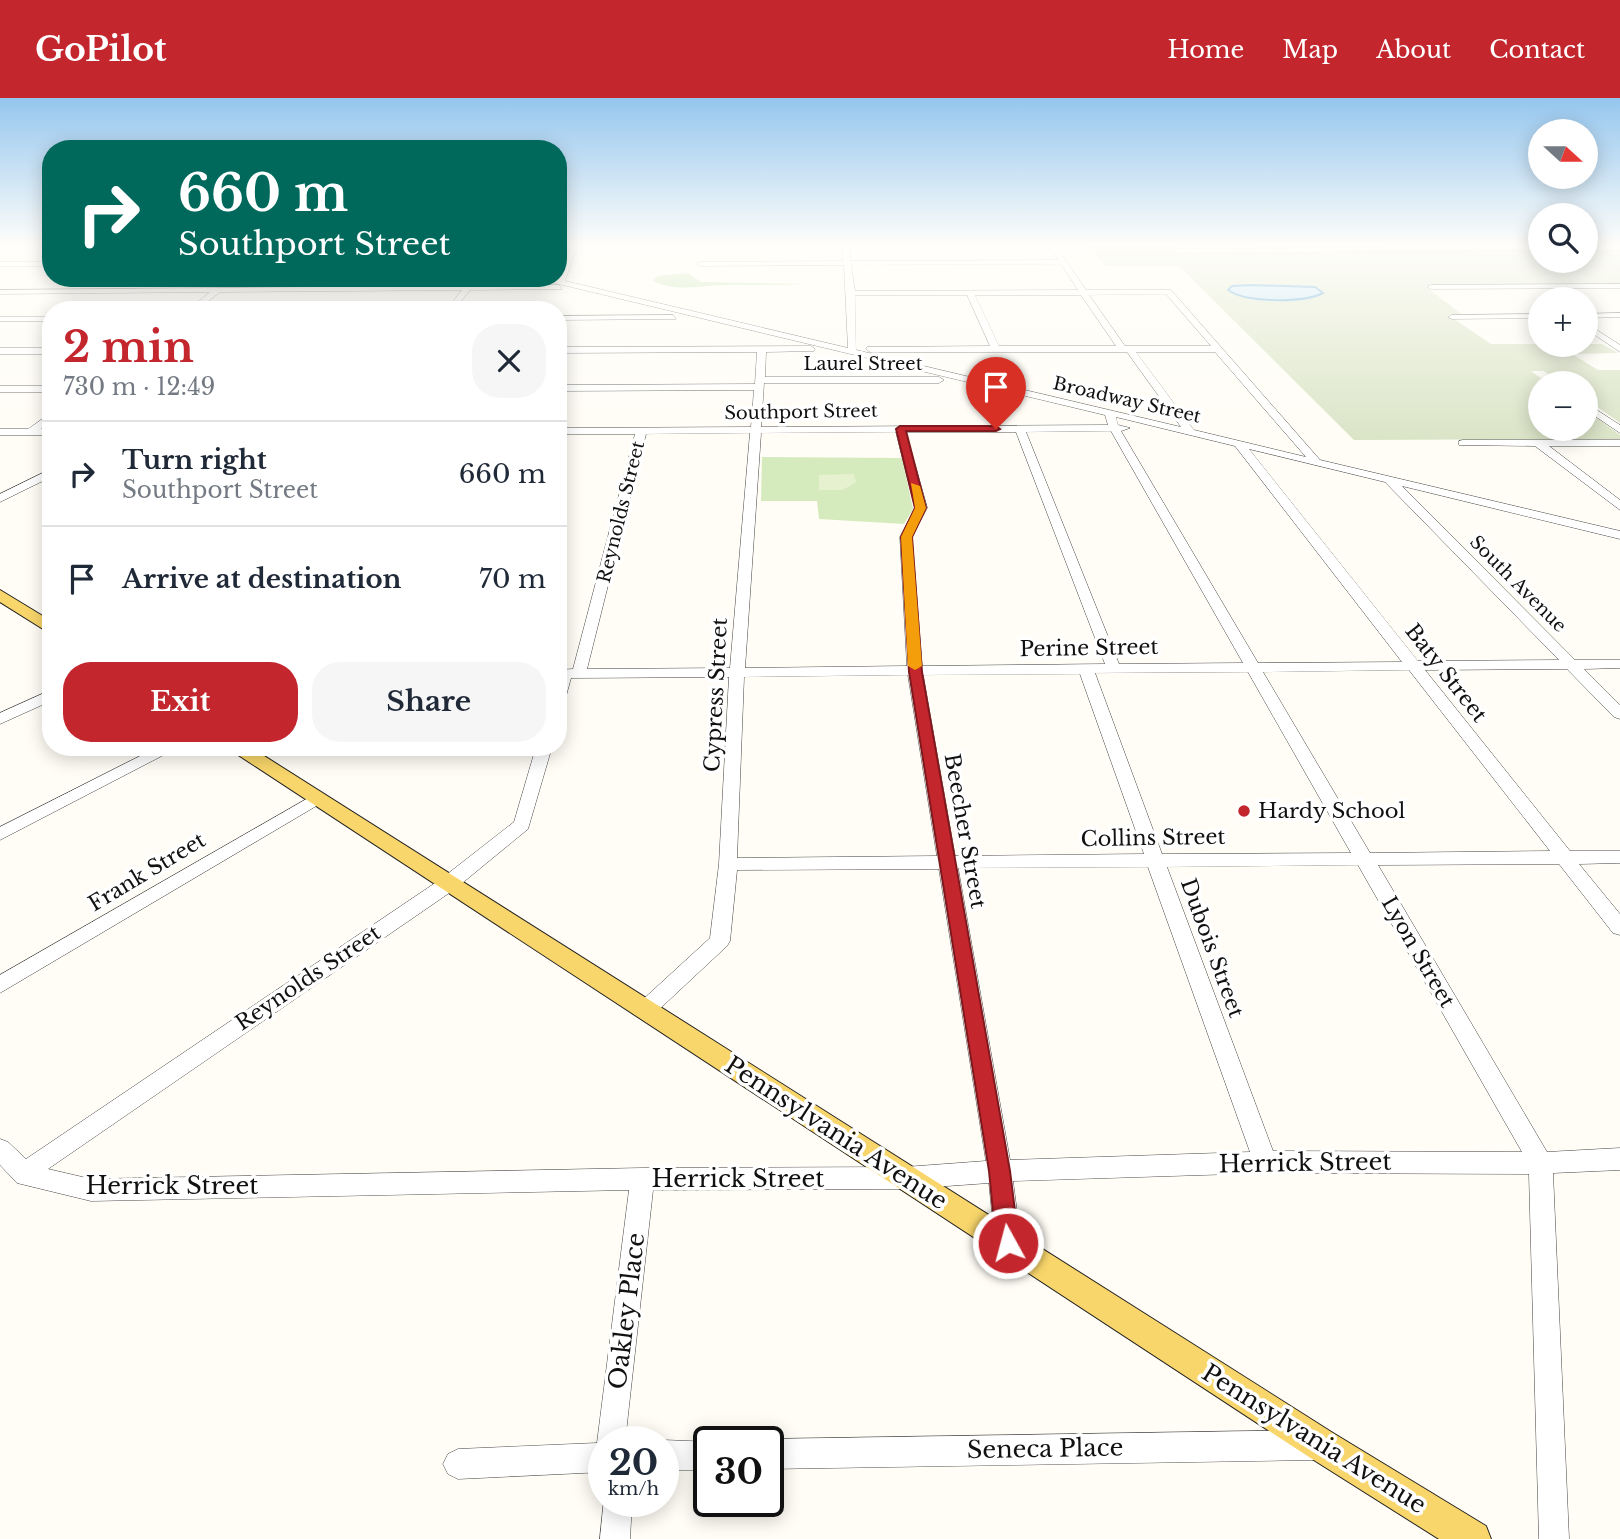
<!DOCTYPE html>
<html lang="en">
<head>
<meta charset="utf-8">
<style>
  :root { --surface:#fff; --page:#f6f6f7; --text:#1f2937; --muted:#747a83; --line:#e0e1e3; --accent:#c4262e }
  body { margin:0; font-family:"Libre Baskerville",serif; background:var(--page); color:var(--text); height:100vh; display:flex; flex-direction:column; font-size:26px; white-space:nowrap }
  * { box-sizing:border-box; margin:0 }
  p { font-size:23px; color:var(--muted) }
  .icon { flex:none; width:38px; height:38px; fill:none; stroke:currentColor; stroke-width:2; stroke-linecap:round; stroke-linejoin:round }
  .map { position:relative; flex:1; overflow:hidden }
  .drawer { position:absolute; left:42px; top:203px; width:525px; height:455px; display:flex; flex-direction:column; background:var(--surface); border-radius:28px; box-shadow:0 4px 18px #0003 }
  .drawer>* { flex:none }
  .banner { position:absolute; left:42px; top:42px; width:525px; height:147px; border-radius:28px; box-shadow:0 4px 18px #0003; background:#00695c; color:#fff; overflow:hidden }
  .needle { width:46px; rotate:111deg }
  .tools { position:absolute; left:1528px; top:21px; display:grid; gap:14px }
  .tools a { display:grid; place-items:center; width:70px; height:70px; border-radius:50%; background:var(--surface); box-shadow:0 4px 18px #0003; font-size:35px }
  .speed { position:absolute; left:588px; top:1328px; display:flex; gap:14px; font-size:35px; font-weight:700; text-align:center }
  .speed>* { display:grid; place-content:center; width:91px; height:91px; border-radius:50%; background:var(--surface); box-shadow:0 4px 18px #0003; line-height:1 }
  .speed small { font-size:18px; font-weight:400 }
  .speed .limit { border:4px solid #111; border-radius:10px; background:#fff; color:#111 }
  .pin { position:absolute; display:grid; place-items:center; width:60px; height:60px; color:#fff; margin:-72px -30px; border-radius:50% 50% 50% 0; rotate:-45deg; box-shadow:0 0 7px #0007 }
  .pin .icon { rotate:45deg }
  .me { position:absolute; width:77px; margin:-38px; rotate:353deg; stroke-linejoin:round; filter:drop-shadow(0 0 5px #0008) }
  .turn { display:flex; align-items:center; gap:24px; height:147px; padding:0 21px; font-size:32px }
  .turn .icon { width:91px; height:91px; stroke-width:2.5 }
  .turn b { display:block; font-size:49px; line-height:60px }
  .round { display:grid; place-items:center; flex:none; width:74px; height:74px; border-radius:28px; background:var(--page) }
  .overview { display:flex; align-items:center; justify-content:space-between; height:119px; padding:0 21px }
  h1 { font-size:42px; font-weight:700; line-height:52px; color:var(--accent) }
  .cta { display:flex; gap:14px; margin-top:auto; padding:14px 21px }
  .cta a { flex:1; height:80px; border-radius:28px; background:var(--accent); color:#fff; font-size:28px; font-weight:700; line-height:80px; text-align:center }
  .cta a+a { background:var(--page); color:var(--text) }
  ul { padding:0; list-style:none }
  li { display:flex; align-items:center; gap:21px; height:105px; padding:0 21px; border-top:2px solid var(--line) }
  li div { flex:1 }
  li b { display:block; font-size:26px }
  li em { font-style:normal }
  header { display:flex; align-items:center; gap:42px; box-sizing:border-box; height:98px; padding:0 35px; background:var(--accent); color:#fff }
  header strong { font-size:33px }
  nav { display:flex; gap:38px; margin-inline-start:auto; font-size:24px }
  .map>svg:first-child { display:block }
</style>
</head>
<body>
<header>
<strong>GoPilot</strong>
<nav><a>Home</a><a>Map</a><a>About</a><a>Contact</a></nav>
</header>
<div class="map">
<svg width="1620" height="1441" viewBox="0 0 1620 1441">
  <rect width="100%" height="100%" fill="#fffdf5"/>
  <path fill="#d5ebbd" d="M762,359L902,360L913,411L904,426L819,421L817,403H761Z"/>
  <path fill="#b9dc9c" d="M688,175L701,184L803,186C776,188 749,186 722,187C696,188 677,194 653,183L657,178Z"/>
  <path fill="#d9e3c4" d="M1090,148H1167L1173,154L1540,151V163H1586V151L1620,150V187L1425,188L1461,216L1448,217L1491,246H1602L1618,255L1572,256L1598,272H1620V325L1586,301V285H1562L1544,273H1531L1547,285H1540V331H1586V312L1620,337V341L1354,342L1179,168H1105Z"/>
  <path fill="#e6f2cf" d="M854,376L856,384L843,392H819V377Z"/>
  <path fill="#b9e0f7" stroke="#3f96cf" stroke-width="2" d="M1252,187L1315,189L1323,195C1304,205 1246,205 1228,192L1232,188Z"/>
  <g fill="none" stroke-linecap="round" stroke-linejoin="round">
    <defs>
      <path id="minor" d="M570,148H577L565,183L848,250L844,167L701,168L697,166L701,164L843,163L842,148H849L851,163L1058,162L1049,148H1056L1086,192H1171L1320,362L1620,433V441L1402,388L1575,562H1620V570L1584,571L1620,607V621L1614,619L1567,571L1425,572L1570,753H1620V765L1579,766L1620,816V837L1613,835L1559,766L1378,767L1547,1054L1620,1050V1072L1553,1075L1569,1441H1539L1529,1076L1265,1075L1013,1083L1021,1145L1017,1153L1008,1157L999,1153L995,1145L989,1085L905,1091L653,1092L625,1344H604V1374L458,1381L448,1376L443,1366L448,1356L458,1351L597,1345L629,1092L91,1103L17,1085L0,1067V1041L8,1044L26,1061L441,781L514,724L536,649H552L528,731L455,791L48,1071L91,1081L642,1070L905,1069L986,1063L939,771L737,772L730,843L727,848L652,918L645,920L638,918L634,912L638,906L710,840L719,766L729,579L571,580L566,598L558,603V572L573,571L635,336H558V330L751,329L754,292L558,293V287L755,286L757,254L558,255V249L811,248L815,251L814,253L766,254L765,279H939L944,282L939,285H764L761,329L1108,327L1105,317L542,182L558,181ZM1061,166L1078,192L855,193L851,167ZM1166,196L1211,248H1125L1089,197ZM855,197H967L990,248L867,249L866,251L870,254H1127L1181,329L856,252ZM975,197H1081L1116,248H999ZM1136,254H1215L1306,359L1194,332ZM1116,319L1235,348L1402,564L1258,565L1121,333L1130,330L1118,327ZM1111,333L1243,565L1119,566L1026,334ZM896,334L915,410L900,439L907,568L745,570L761,335ZM906,334H1016L1105,566L922,568L912,439L927,410ZM750,335L730,570L587,571L646,336ZM1249,351L1385,384L1559,562L1418,563ZM1409,572L1550,753L1370,755L1263,574ZM1248,574L1351,755L1162,756L1095,575ZM1080,576L1144,756L955,758L923,577ZM908,577L937,758L737,760L744,579ZM1358,767L1522,1054L1273,1053L1167,769ZM1148,769L1250,1054L1010,1062L958,770Z
        M1167,148L1176,151L1540,148V152L1174,155Z
        M1586,148H1620V152H1586Z
        M0,164H51V168H0Z
        M1620,186V190L1431,191L1427,189L1431,187Z
        M559,187L562,191L470,192L454,212H446L462,192L220,194L197,212H188L210,194L0,196V192Z
        M1620,215V219L1586,220V216Z
        M1540,216V220L1452,221L1448,219L1452,217Z
        M673,217L676,221L558,222V218Z
        M0,219H51V223H0Z
        M1586,225L1620,247V254L1586,231Z
        M0,250H51V256H0Z
        M0,288H51V294H0Z
        M1586,305L1620,327V335L1586,312Z
        M51,315V323L41,331H51V337H0V331H28Z
        M1463,342H1620V348H1549L1620,402V412L1535,348L1459,347V343Z
        M51,371V379L0,404V396Z
        M51,592V603L0,626V615Z
        M158,649H179L0,742V729Z
        M317,695L323,696L326,700L323,704L0,895V877Z
        M1314,1332L1324,1337L1329,1347L1324,1357L1314,1362L768,1371V1344H762L768,1341Z
        M663,1342L713,1344H709V1372H663V1344H659Z
        M604,1400V1404H632L630,1441H600Z"/>
      <path id="major" d="M0,492L51,523V536L0,504Z
        M226,649H250L1333,1335L1486,1428L1491,1441H1439L1309,1359Z"/>
    </defs>
    <use href="#minor" stroke="#444" stroke-width="1"/>
    <use href="#major" stroke="#222" stroke-width="2"/>
    <use href="#minor" fill="#fff" fill-rule="evenodd"/>
    <use href="#major" fill="#f9d66b" fill-rule="evenodd"/>
  </g>
  <linearGradient id="sky" x2="0" y2="1"><stop stop-color="#95c6ee"/><stop offset="0.42" stop-color="#fffefa"/><stop offset="1" stop-color="#fffefa" stop-opacity="0"/></linearGradient>
  <rect width="1620" height="350" fill="url(#sky)"/>
  <path fill="#c4262e" stroke="#7f191e" stroke-width="2" d="M900,328H996L1000,331L996,333H906L926,410L912,439L922,574L1010,1073L1019,1145L1016,1153L1008,1156L1000,1153L996,1145L989,1073L909,574L901,439L915,410L896,331Z"/>
  <path fill="#f59e0b" d="M911,385L920,388L926,410L912,439L922,568L915,572L908,568L901,439L915,410Z"/>
  <circle fill="#c4262e" stroke="#fff" stroke-width="2.5" cx="1244" cy="713" r="7"/>
  <g text-anchor="middle" stroke-width="7" stroke-linejoin="round" paint-order="stroke">
    <g font-size="18" fill="#111" stroke="#fff">
      <text x="863" y="272">Laurel Street</text>
      <text transform="translate(1127 302) rotate(13)" y="6">Broadway Street</text>
      <text transform="translate(801 314) rotate(-1)" y="6">Southport Street</text>
      <text transform="translate(621 414) rotate(-76)" y="6">Reynolds Street</text>
      <text transform="translate(1518 486) rotate(45)" y="6">South Avenue</text>
    </g>
    <g font-size="21" fill="#111" stroke="#fff">
      <text transform="translate(1089 550) rotate(-1)" y="7">Perine Street</text>
      <text transform="translate(1446 575) rotate(52)" y="7">Baty Street</text>
      <text transform="translate(716 597) rotate(-87)" y="7">Cypress Street</text>
      <text transform="translate(965 733) rotate(80)" y="7">Beecher Street</text>
      <text transform="translate(1153 740) rotate(-1)" y="7">Collins Street</text>
      <text transform="translate(147 774) rotate(-31)" y="7">Frank Street</text>
      <text transform="translate(1212 850) rotate(70)" y="7">Dubois Street</text>
      <text transform="translate(1418 854) rotate(60)" y="7">Lyon Street</text>
      <text transform="translate(308 880) rotate(-34)" y="7">Reynolds Street</text>
    </g>
    <g font-size="21" fill="#111" stroke="#fff" text-anchor="start">
      <text x="1258" y="720">Hardy School</text>
    </g>
    <g font-size="24" fill="#111" stroke="#fff">
      <text transform="translate(836 1035) rotate(33)" y="8">Pennsylvania Avenue</text>
      <text transform="translate(1305 1065) rotate(-1)" y="8">Herrick Street</text>
      <text x="738" y="1089">Herrick Street</text>
      <text x="172" y="1096">Herrick Street</text>
      <text transform="translate(627 1213) rotate(-83)" y="8">Oakley Place</text>
      <text transform="translate(1314 1341) rotate(32)" y="8">Pennsylvania Avenue</text>
      <text transform="translate(1045 1351) rotate(-1)" y="8">Seneca Place</text>
    </g>
  </g>
</svg>
<div class="tools">
<a><svg class="needle" viewBox="-14 -14 28 28"><path d="M0-13l5 13h-10z" fill="#e53935"/><path d="M0 13l5-13h-10z" fill="#747a83"/></svg></a>
<a><svg class="icon" aria-label="search" viewBox="0 0 24 24"><circle cx="10" cy="10" r="6"/><path d="M15 15l6 6"/></svg></a>
<a>+</a>
<a>−</a>
</div>
<div class="speed"><div>20<small>km/h</small></div><div class="limit">30</div></div>
<div class="pin" style="left:996px;top:331px;background:#d93025"><svg class="icon" aria-label="arrive" viewBox="0 0 24 24"><path d="M6 21V4h12l-3 4 3 4H6"/></svg></div>
<svg class="me" style="left:1008px;top:1145px" viewBox="-20 -20 40 40"><circle r="17" fill="#c4262e" stroke="#fff" stroke-width="3"/><path d="M0-11L8 9 0 5-8 9z" fill="#fff"/></svg>
<div class="banner">
<div class="turn"><svg class="icon" aria-label="right" viewBox="0 0 24 24"><path d="M7 20v-9h11M14 6l5 5-5 5"/></svg><div><b>660 m</b>Southport Street</div></div>
</div>
<section class="drawer">
<div class="overview"><div><h1>2 min</h1><p>730 m · 12:49</p></div><a class="round"><svg class="icon" aria-label="close" viewBox="0 0 24 24"><path d="M6 6l12 12M18 6L6 18"/></svg></a></div>
<ul>
<li><svg class="icon" aria-label="right" viewBox="0 0 24 24"><path d="M7 20v-9h11M14 6l5 5-5 5"/></svg><div><b>Turn right</b><p>Southport Street</p></div><em>660 m</em></li>
<li><svg class="icon" aria-label="arrive" viewBox="0 0 24 24"><path d="M6 21V4h12l-3 4 3 4H6"/></svg><div><b>Arrive at destination</b></div><em>70 m</em></li>
</ul>
<div class="cta"><a>Exit</a><a>Share</a></div>
</section>
</div>
</body>
</html>
